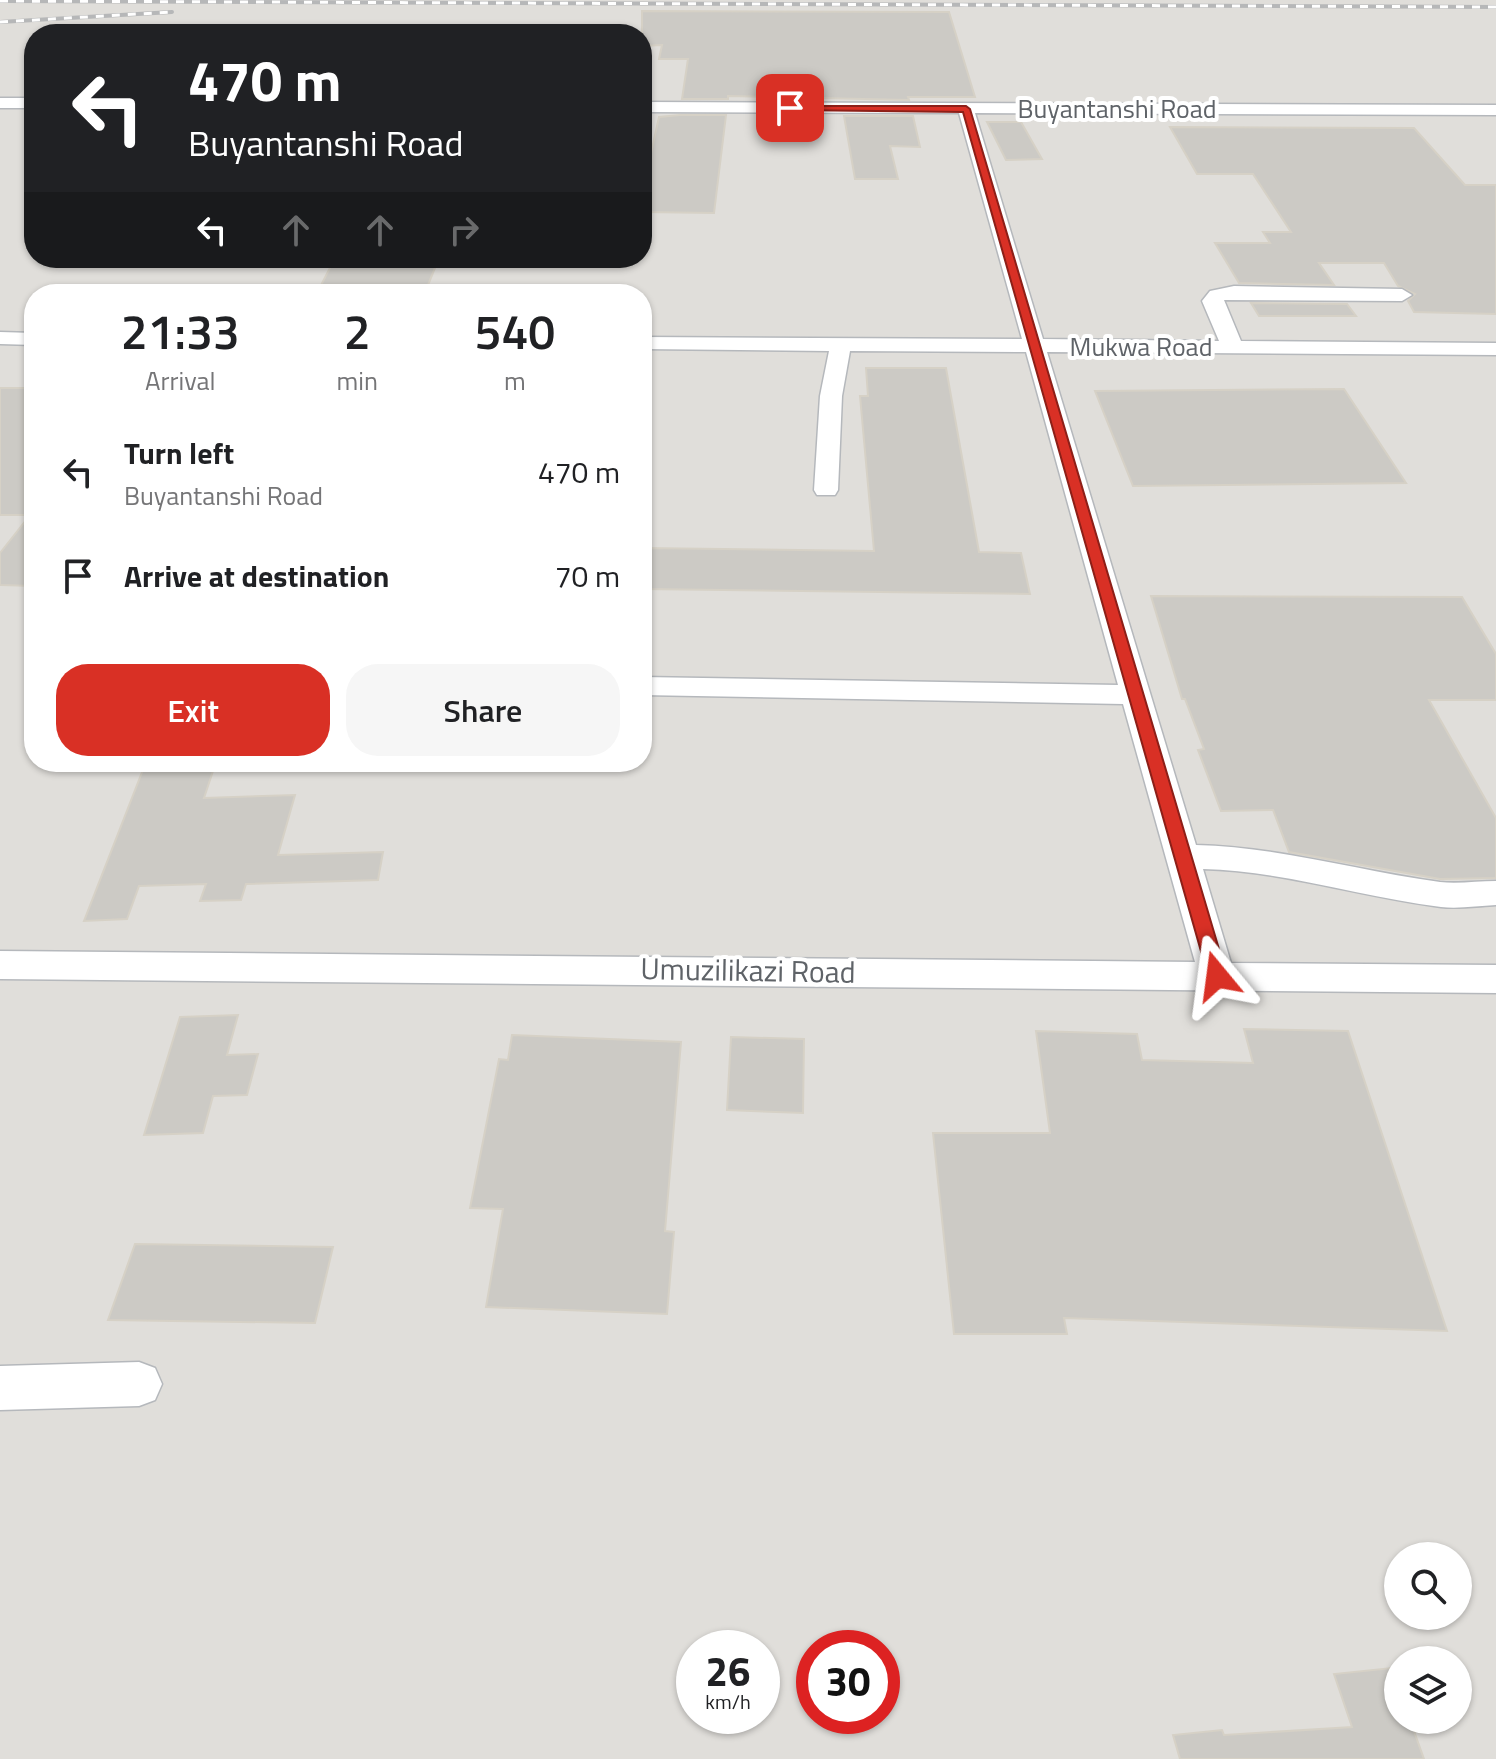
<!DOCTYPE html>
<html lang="en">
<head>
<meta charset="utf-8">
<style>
  :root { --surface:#fff; --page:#f6f6f6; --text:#202124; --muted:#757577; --accent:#d93025 }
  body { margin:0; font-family:"Titillium Web",sans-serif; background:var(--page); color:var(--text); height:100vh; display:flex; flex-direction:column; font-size:30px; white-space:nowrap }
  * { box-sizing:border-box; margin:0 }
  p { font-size:26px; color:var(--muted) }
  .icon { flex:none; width:44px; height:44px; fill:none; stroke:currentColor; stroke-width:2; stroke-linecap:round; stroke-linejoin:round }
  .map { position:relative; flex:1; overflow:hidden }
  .details { position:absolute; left:24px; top:284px; width:628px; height:488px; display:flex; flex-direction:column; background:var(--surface); border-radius:32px; box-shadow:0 2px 6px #0004 }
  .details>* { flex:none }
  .guide { position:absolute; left:24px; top:24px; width:628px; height:244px; border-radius:32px; box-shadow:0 2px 6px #0004; background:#202124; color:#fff; overflow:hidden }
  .controls { position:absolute; left:1384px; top:1542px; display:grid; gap:16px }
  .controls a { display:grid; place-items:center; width:88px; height:88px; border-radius:50%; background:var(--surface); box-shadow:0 2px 6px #0004; font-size:40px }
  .speed { position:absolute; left:676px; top:1630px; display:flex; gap:16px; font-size:40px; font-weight:700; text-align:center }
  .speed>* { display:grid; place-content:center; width:104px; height:104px; border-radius:50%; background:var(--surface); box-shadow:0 2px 6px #0004; line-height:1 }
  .speed small { font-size:20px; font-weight:400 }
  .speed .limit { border:12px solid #d22; background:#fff; color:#111 }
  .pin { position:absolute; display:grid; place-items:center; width:68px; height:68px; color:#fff; margin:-34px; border-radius:16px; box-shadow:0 4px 12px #0006 }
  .me { position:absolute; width:88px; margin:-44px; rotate:344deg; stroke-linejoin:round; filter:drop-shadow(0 0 6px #0008) }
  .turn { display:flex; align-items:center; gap:28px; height:168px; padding:0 32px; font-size:36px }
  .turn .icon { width:104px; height:104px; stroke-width:2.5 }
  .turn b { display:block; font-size:56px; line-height:68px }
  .lanes { display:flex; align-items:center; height:76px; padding:0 32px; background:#0003; justify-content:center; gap:40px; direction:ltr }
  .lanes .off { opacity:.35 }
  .eta { display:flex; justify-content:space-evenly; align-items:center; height:136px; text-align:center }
  .eta b { font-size:48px; font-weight:600; line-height:56px }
  .cta { display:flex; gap:16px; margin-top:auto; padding:16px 32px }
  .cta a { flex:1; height:92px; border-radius:32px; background:var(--accent); color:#fff; font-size:32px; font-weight:600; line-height:92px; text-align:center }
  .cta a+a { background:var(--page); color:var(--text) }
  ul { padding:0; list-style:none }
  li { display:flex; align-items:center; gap:24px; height:104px; padding:0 32px }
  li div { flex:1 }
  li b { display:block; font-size:30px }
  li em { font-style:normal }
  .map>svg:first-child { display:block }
</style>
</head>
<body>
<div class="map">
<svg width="1496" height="1759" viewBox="0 0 1496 1759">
  <rect width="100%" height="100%" fill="#f1efe8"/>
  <path fill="#e0deda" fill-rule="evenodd" d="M0,0H1496V1759H0ZM34,34H642V258H34ZM34,294H642V762H34ZM1398,1556H1458V1616H1398ZM694,1648H762V1716H694ZM814,1648H882V1716H814ZM1398,1660H1458V1720H1398Z"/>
  <path fill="#cccac5" stroke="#d6d1c6" stroke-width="2" d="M642,11L949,12L975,97H908L909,100L728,96V99H682L688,59H659L662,45L642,46Z
    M680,115H726L714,213L642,212V194L659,117Z
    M844,116H913L920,147L890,146L898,179H855Z
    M987,122H1021L1042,159L1006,160Z
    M1170,127L1414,128L1465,185H1496V314L1414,312L1408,301L1415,294L1398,286L1384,263H1319L1334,285L1239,283L1215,243H1270L1263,232H1291L1253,174H1197Z
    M333,262L437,263L426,290H409L408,294H349L350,290L319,289Z
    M1251,303L1347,304L1356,316H1259Z
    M866,368H946L979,552L1021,553L1030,594L642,589V548L874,551L860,396H868Z
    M0,388H34V586L0,585V553L30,515H0Z
    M1344,389L1406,483L1133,486L1095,391Z
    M1151,596L1462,597L1496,654V700H1429L1496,818V878L1440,879L1289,852L1273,810L1221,811L1198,750L1204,749L1185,699H1182Z
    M146,762H216L204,798L295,795L278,855L383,852L378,880L246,884L241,900L200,901L206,884L139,886L127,919L84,921Z
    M238,1015L227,1055L258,1054L247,1095L213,1096L203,1133L144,1135L180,1017Z
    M1244,1029L1348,1031L1447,1331L1064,1318L1067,1334H954L933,1133H1050L1036,1031L1137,1034L1142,1060L1253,1063Z
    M512,1035L681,1042L665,1231L674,1232L667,1314L486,1307L503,1209L470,1208L499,1059L508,1060Z
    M731,1037L804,1039L803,1113L727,1110Z
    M135,1244L333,1247L315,1323L108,1320Z
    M1392,1668L1398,1685V1720H1410L1424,1759H1180L1173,1735L1222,1730L1224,1735L1352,1727L1334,1674Z"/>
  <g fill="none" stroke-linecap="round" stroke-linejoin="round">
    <defs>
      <path id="minor" d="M0,98H34V108H0Z
        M642,102L1496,105V115L975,113L1043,339L1219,341L1202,301L1210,291L1234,286L1402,289L1412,295L1402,301L1224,300L1241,341L1496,343V355L1047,352L1196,845C1279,847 1358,871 1440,882C1458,884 1478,881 1496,881V905C1478,906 1458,909 1441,907C1361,897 1284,871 1203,869L1231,963L1496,965V993L0,979V951L1195,962L1123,704L642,695V677L1118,685L1026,352L850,351L842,396L838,490L835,495H817L814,490L820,396L829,351L642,349V337L1022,339L959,113L642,112Z
        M0,332L34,333V345L0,344Z
        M139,1362L155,1368L162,1384L155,1400L139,1406L0,1410V1366Z"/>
    </defs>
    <use href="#minor" stroke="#b5b8bc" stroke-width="3"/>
    <use href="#minor" fill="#fff" fill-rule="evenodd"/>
    <defs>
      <path id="rail" d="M0,1L1496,7
        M0,22L172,12"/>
    </defs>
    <use href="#rail" stroke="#b6b7b8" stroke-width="4"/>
    <use href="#rail" stroke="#fff" stroke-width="3" stroke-dasharray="8" stroke-linecap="butt"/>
  </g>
  <path fill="#d93025" stroke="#8d1f18" stroke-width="2" d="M787,106H966L970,109L1227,976L1224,981H1211L1208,976L963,112L790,110Z"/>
  <g text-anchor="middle" stroke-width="8" stroke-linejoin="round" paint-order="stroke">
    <g font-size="26" fill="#5f6368" stroke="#fff">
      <text x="1117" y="118">Buyantanshi Road</text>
      <text x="1141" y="356">Mukwa Road</text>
    </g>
    <g font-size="30" fill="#5f6368" stroke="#fff">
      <text transform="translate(748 971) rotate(1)" y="10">Umuzilikazi Road</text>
    </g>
  </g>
</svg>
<div class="controls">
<a><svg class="icon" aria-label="search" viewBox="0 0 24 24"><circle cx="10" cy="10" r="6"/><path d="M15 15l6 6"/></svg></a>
<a><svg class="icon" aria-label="layers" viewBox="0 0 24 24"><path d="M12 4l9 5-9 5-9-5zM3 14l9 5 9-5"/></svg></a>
</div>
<div class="speed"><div>26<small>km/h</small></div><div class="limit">30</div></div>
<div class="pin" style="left:790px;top:108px;background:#d93025"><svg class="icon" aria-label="arrive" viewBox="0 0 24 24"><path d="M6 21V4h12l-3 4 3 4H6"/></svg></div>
<svg class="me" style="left:1217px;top:976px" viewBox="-20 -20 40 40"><path d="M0-17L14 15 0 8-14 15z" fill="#d93025" stroke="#fff" stroke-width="4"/></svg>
<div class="guide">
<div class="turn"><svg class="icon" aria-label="left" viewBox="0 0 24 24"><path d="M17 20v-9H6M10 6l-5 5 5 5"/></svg><div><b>470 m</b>Buyantanshi Road</div></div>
<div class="lanes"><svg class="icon" aria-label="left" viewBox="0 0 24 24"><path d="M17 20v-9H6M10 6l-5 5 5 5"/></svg><svg class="icon off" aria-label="ahead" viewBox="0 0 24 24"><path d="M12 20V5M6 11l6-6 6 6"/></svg><svg class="icon off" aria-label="ahead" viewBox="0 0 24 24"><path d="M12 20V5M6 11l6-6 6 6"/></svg><svg class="icon off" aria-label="right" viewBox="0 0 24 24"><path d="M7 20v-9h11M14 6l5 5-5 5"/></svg></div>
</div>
<section class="details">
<div class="eta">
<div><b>21:33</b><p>Arrival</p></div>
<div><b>2</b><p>min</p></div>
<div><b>540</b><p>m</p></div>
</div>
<ul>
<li><svg class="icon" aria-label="left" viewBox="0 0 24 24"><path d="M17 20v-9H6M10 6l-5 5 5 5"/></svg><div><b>Turn left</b><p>Buyantanshi Road</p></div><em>470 m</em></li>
<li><svg class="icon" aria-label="arrive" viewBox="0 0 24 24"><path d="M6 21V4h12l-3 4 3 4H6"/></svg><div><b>Arrive at destination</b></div><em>70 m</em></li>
</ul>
<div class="cta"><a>Exit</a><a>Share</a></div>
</section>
</div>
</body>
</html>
